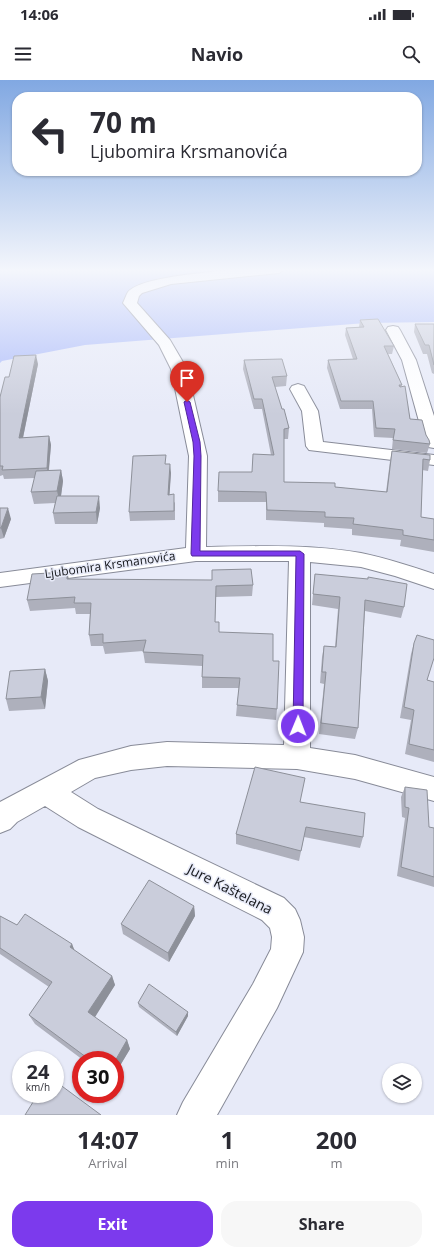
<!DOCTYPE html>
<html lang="en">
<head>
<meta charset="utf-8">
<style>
  :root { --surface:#fff; --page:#f7f7f7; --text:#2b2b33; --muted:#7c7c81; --accent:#7c3aed }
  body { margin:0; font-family:"Open Sans",sans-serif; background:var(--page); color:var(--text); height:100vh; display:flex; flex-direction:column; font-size:15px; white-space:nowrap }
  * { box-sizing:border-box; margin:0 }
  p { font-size:13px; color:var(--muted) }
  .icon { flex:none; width:22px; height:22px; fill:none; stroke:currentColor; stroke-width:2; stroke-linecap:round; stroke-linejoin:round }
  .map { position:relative; height:1035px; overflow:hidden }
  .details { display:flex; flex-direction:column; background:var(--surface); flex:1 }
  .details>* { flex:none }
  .hud { position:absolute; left:12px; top:12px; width:410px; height:84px; border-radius:16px; box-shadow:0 1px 3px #0004; background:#fff; color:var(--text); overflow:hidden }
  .fabs { position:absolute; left:382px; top:983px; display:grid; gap:8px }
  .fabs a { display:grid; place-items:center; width:40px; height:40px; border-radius:50%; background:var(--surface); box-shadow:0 1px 3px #0004; font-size:20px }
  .speed { position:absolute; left:12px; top:971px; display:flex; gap:8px; font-size:20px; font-weight:700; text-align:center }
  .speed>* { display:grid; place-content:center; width:52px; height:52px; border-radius:50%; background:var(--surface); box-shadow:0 1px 3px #0004; line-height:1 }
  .speed small { font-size:10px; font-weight:400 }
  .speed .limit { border:6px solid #d22; background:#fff; color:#111 }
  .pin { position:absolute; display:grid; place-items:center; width:34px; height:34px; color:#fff; margin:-41px -17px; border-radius:50% 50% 50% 0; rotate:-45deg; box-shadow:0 0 4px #0007 }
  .pin .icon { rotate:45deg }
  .me { position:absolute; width:44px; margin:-22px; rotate:1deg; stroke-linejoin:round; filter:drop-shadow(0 0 3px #0008) }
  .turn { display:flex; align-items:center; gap:14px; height:84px; padding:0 12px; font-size:18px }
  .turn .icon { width:52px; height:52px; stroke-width:2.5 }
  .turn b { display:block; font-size:28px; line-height:34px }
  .eta { display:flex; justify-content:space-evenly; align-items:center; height:68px; text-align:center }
  .eta b { font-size:24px; font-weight:700; line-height:28px }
  .primary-button { display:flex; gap:8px; margin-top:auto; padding:8px 12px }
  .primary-button a { flex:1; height:46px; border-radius:16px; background:var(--accent); color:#fff; font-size:16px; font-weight:700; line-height:46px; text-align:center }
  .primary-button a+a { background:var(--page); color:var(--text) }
  .status { display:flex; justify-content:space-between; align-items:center; height:28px; padding:0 20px; background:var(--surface); direction:ltr }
  .status svg { height:11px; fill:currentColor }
  header { display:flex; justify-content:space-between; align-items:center; height:52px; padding:0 12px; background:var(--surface); font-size:18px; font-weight:700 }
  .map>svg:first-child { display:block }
</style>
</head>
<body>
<div class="status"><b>14:06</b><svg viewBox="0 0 49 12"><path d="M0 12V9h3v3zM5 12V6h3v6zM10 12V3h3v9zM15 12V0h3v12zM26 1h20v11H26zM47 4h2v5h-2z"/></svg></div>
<header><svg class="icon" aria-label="menu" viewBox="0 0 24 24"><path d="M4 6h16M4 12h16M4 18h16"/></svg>Navio<svg class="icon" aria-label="search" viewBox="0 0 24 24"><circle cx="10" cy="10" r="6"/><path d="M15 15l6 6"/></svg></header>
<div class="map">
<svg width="434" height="1035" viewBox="0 0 434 1035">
  <rect width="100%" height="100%" fill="#e7eaf8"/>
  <path fill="#acbbfa" d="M0,189H434V242L366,243L85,265L2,281L0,283Z"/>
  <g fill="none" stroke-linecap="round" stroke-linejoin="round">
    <defs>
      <path id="minor" d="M239,189H285L279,193L171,204L142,213L139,216L137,223L170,260L187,289L207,376L206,467C257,466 311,464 361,473C386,478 410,486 434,494V509L395,496L361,487L310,482V668L355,675L434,697V721L355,699L297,689L167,686L131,690L95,698L71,712L98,729L284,818L295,829L300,840L304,857L303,872L277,928L217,1035H177L183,1022L253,904L271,869L272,857L270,848L262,840L78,747L45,726L17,742L10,749L0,753V722L79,680L131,666L167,662L284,665L289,481H196L0,507V493L186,468L189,376L171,289L159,265L123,223C125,219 126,215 128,212C142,196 216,192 239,189Z
        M393,246L398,247L400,250L416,280L434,336V368L428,367L425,363L402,280L386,250L388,247Z
        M298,304L304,306L318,331L323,362L434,375V385L309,370L306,366L302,331L290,309L292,306Z"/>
    </defs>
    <use href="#minor" stroke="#888b98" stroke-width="2"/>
    <use href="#minor" fill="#fff" fill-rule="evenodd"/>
  </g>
  <path fill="#aeb0bc" d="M360,240L394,266L392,274H388L402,305L401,306L410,339L426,355L430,364L427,373L392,369L393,358L374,357L372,329H340L327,288L328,280L353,279L345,255L346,248L359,247Z
    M415,244H434V294L432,293L427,274H423L414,252Z
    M244,280L287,296L286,306L275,307L282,329L289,348L288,359H284V402L386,412L390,381L392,371L430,380L428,391L422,390L421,437L434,439V472L400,466L401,460L352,455V449L324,447V443L266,440V422H218V411L252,392L271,375L262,329H254L243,289Z
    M38,284L23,358L49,356L51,365L49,390H61L63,401L61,416L100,428L97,444H55L53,433L55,423L34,424L31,412L35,398L4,399L3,395L0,396V317L9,297Z
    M166,384L171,393L169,415L175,423V440L130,441L129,432Z
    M0,428L11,439L4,458L0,459Z
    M315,494L404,527L401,538L365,531L358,648L355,659L319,654L324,604L320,603L322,577L324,566L335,567L338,529L312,525Z
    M69,499L253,505L252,516L216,517L215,542L219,552L273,581L277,629L276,640L236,636L237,625L239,608H202V586L145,583L143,571L105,574L103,566H91L89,555L90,534H76L75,528L30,531L27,520Z
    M414,563L427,600L434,602V682L405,674L411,640L400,638L411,574Z
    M45,589L48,601L45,629L9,631L6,619Z
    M405,707L429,747L434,748V807L397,796L405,738L402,737L401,717Z
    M301,722L363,757L360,768L304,757L299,781L236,764V754Z
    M194,826L195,836L169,882L123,854L121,844Z
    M0,836L17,845L72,864L74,870L112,896L115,905L94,937L127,960L130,969L115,994V980H83L35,944L29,935L49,907L0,874Z
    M138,923L188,932V936L177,956L139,927Z"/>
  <path fill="#8d9099" d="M36,275L38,284L21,367L19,358Z
    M49,356L51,365L48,397L47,388Z
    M170,384L171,393L169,423L168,415Z
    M61,390L63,401L60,423L57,411Z
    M99,416L100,428L97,444L96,432Z
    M8,428L11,439L4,458L1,448Z
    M67,492L70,503L67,499Z
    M45,589L48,601L45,629L41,617Z
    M194,826L195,836L169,882L168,873Z
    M72,864L76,874L70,867Z
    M112,896L115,905L92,942L88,932Z
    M188,932V936L177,956L176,952Z
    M127,960L130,969L115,994V981Z"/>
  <path fill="#cacddb" stroke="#8d9099" d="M378,239L394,266H384L402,305H399L400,307L405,306L410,339L422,340L426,355L429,360L430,364L393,360L395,349L376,348L373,321H341L328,280L357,279L346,248L364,247L360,240Z
    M415,244H434V285L429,265H425Z
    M36,275L19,358L49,356L47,388L2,390L3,386H0V317L5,297H9L14,276Z
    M282,279L287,296L272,297L282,329H284L289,348L284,349V402L335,403V407L387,412L392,371L430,375V380L423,379L421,437L434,439V460L403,455V450L353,444L354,438L325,437V432L267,430L266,412L218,411L219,392H252L253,374L274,375L262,319H254L244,280Z
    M166,375L165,384H170L168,415L174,414V431L129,432L133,376Z
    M61,390L57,411L31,412L36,391Z
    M57,416H99L96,432L53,433Z
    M0,428H8L1,448H0Z
    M251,489L253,505L216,506L215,542H219V552L273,554V581H279L277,629L237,625L240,598L202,597L203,575L143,572L146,560L103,563V554L89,555L91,523H74L75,517L27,520L32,494L67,492V499L212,500V490Z
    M315,494L368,499V497L407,504L404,527L365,520L358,648L321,643L326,592H322L324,566L336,567L340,517L313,514Z
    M417,555L434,560V578L427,600L434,602V670L409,664L414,630L404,627L414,563Z
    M45,589L41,617L6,619L10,591Z
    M255,687L305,698L300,722L365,733L363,757L306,747L301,771L236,754Z
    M405,707L427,710L429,747L434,748V797L401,787L409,728L405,727Z
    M149,800L194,826L168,873L121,844Z
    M25,834L72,864L70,867L112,896L88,932L127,960L115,981V980H90L29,935L52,902L0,868V836L17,845Z
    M149,904L188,932L176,952L138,923Z
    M55,1001L101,1035H25L38,1014H55Z"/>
  <linearGradient id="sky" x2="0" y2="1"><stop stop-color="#81a8e2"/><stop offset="0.57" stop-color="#f4f6fc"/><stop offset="1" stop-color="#f4f6fc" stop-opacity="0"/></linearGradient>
  <rect width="434" height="334" fill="url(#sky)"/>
  <path fill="#7c3aed" stroke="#51269a" d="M187,320L190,322L200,362L201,376L200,471H300L304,474L303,646L302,649L298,651L294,649L293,646L296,476H192L191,474L194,376L193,362L184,322Z"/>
  <g text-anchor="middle" stroke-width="3" stroke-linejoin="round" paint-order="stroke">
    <g font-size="12" fill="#16181c" stroke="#e7eaf8">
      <text transform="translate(110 485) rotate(-8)" y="4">Ljubomira Krsmanovića</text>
    </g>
    <g font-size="14" fill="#16181c" stroke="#e7eaf8">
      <text transform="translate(230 809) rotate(27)" y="5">Jure Kaštelana</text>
    </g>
  </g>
</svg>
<div class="fabs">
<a><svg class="icon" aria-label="layers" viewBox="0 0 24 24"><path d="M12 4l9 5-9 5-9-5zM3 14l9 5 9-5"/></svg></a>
</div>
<div class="speed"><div>24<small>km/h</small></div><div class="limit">30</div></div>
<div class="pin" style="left:187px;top:322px;background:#d93025"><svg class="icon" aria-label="arrive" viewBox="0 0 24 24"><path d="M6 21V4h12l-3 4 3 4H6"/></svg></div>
<svg class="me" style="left:298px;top:646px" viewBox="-20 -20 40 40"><circle r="17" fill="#7c3aed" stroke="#fff" stroke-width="3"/><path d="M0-11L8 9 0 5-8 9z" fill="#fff"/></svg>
<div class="hud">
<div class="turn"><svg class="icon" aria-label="left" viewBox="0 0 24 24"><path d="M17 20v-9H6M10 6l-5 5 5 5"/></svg><div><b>70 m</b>Ljubomira Krsmanovića</div></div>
</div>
</div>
<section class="details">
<div class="eta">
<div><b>14:07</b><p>Arrival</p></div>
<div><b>1</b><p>min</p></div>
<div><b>200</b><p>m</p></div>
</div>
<div class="primary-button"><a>Exit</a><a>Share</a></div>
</section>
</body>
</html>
